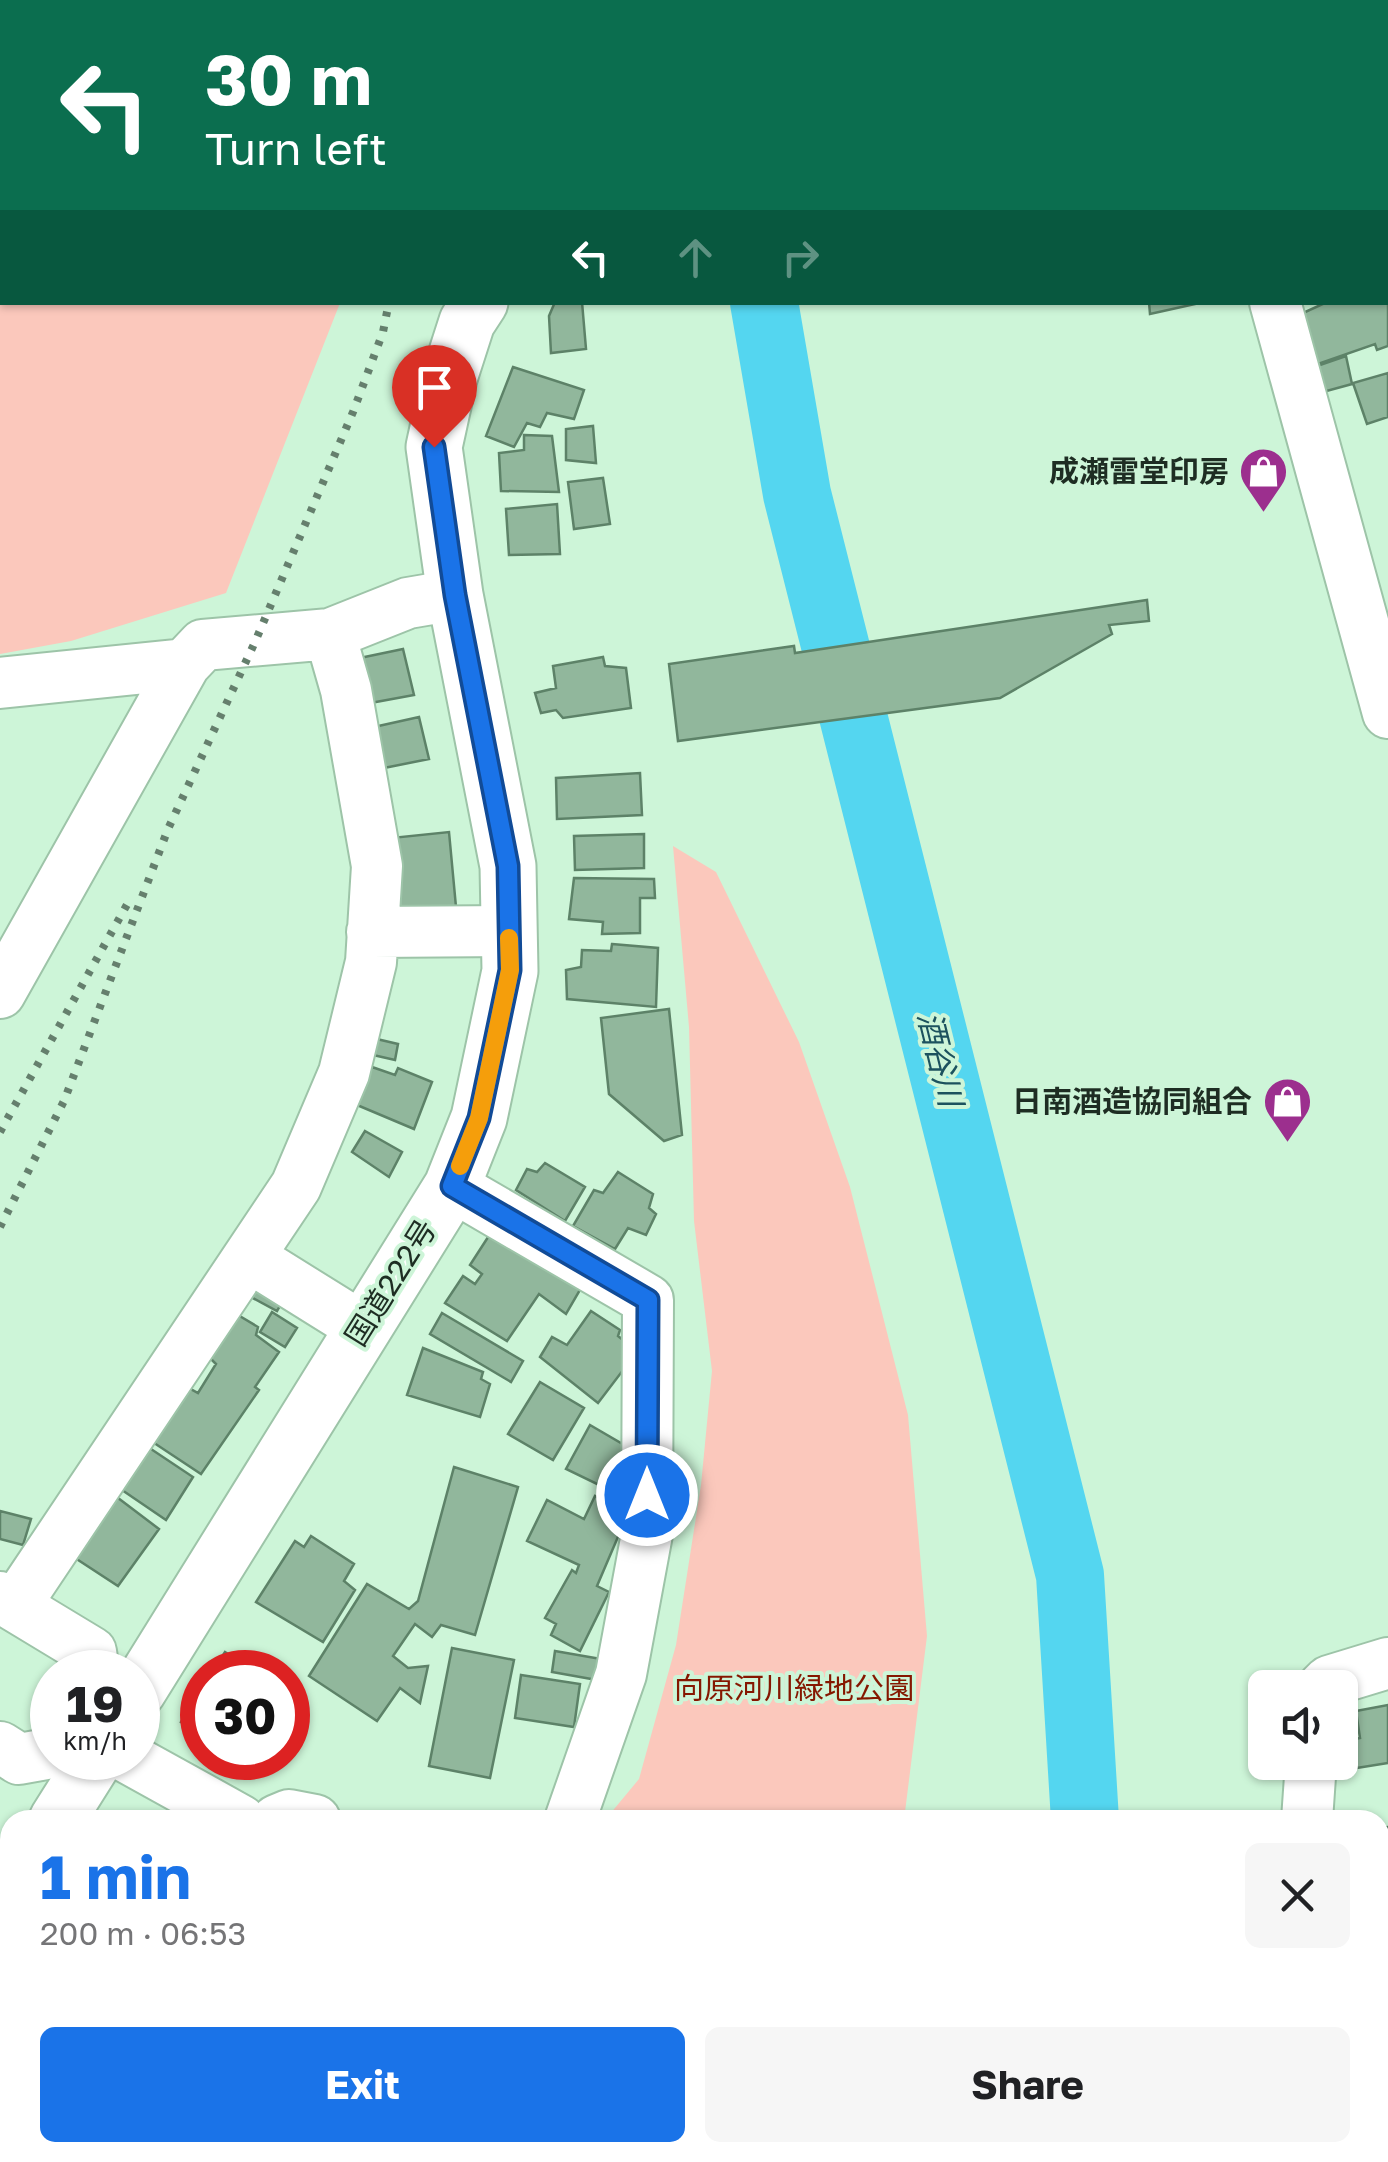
<!DOCTYPE html>
<html lang="en">
<head>
<meta charset="utf-8">
<style>
  :root { --surface:#fff; --page:#f6f6f6; --text:#202124; --muted:#757577; --accent:#1a73e8 }
  body { margin:0; font-family:"Golos Text","Noto Sans JP",sans-serif; background:var(--page); color:var(--text); height:100vh; display:flex; flex-direction:column; font-size:38px; white-space:nowrap }
  * { box-sizing:border-box; margin:0 }
  p { font-size:32px; color:var(--muted) }
  .icon { flex:none; width:55px; height:55px; fill:none; stroke:currentColor; stroke-width:2; stroke-linecap:round; stroke-linejoin:round }
  .map { position:relative; flex:1; overflow:hidden }
  .sheet { position:absolute; left:0px; top:1810px; width:1390px; height:352px; display:flex; flex-direction:column; background:var(--surface); border-radius:30px 30px 0 0; box-shadow:0 2px 8px #0004 }
  .sheet>* { flex:none }
  .guide { position:absolute; left:0px; top:0px; width:1390px; height:305px; box-shadow:0 2px 8px #0004; background:#0b6e4f; color:#fff; overflow:hidden }
  .controls { position:absolute; left:1248px; top:1670px; display:grid; gap:20px }
  .controls a { display:grid; place-items:center; width:110px; height:110px; border-radius:15px; background:var(--surface); box-shadow:0 2px 8px #0004; font-size:50px }
  .speed { position:absolute; left:30px; top:1650px; display:flex; gap:20px; font-size:50px; font-weight:700; text-align:center }
  .speed>* { display:grid; place-content:center; width:130px; height:130px; border-radius:50%; background:var(--surface); box-shadow:0 2px 8px #0004; line-height:1 }
  .speed small { font-size:25px; font-weight:400 }
  .speed .limit { border:15px solid #d22; background:#fff; color:#111 }
  .pin { position:absolute; display:grid; place-items:center; width:85px; height:85px; color:#fff; margin:-102px -42px; border-radius:50% 50% 50% 0; rotate:-45deg; box-shadow:0 0 10px #0007 }
  .pin .icon { rotate:45deg }
  .me { position:absolute; width:110px; margin:-55px; rotate:0deg; stroke-linejoin:round; filter:drop-shadow(0 0 8px #0008) }
  .turn { display:flex; align-items:center; gap:35px; height:210px; padding:0 40px; font-size:45px }
  .turn .icon { width:130px; height:130px; stroke-width:2.5 }
  .turn b { display:block; font-size:70px; line-height:85px }
  .lanes { display:flex; align-items:center; height:95px; padding:0 40px; background:#0003; justify-content:center; gap:50px; direction:ltr }
  .lanes .off { opacity:.35 }
  .round { display:grid; place-items:center; flex:none; width:105px; height:105px; border-radius:15px; background:var(--page) }
  .overview { display:flex; align-items:center; justify-content:space-between; height:170px; padding:0 40px }
  h1 { font-size:60px; font-weight:700; line-height:75px; color:var(--accent) }
  .primary-button { display:flex; gap:20px; margin-top:auto; padding:20px 40px }
  .primary-button a { flex:1; height:115px; border-radius:15px; background:var(--accent); color:#fff; font-size:40px; font-weight:700; line-height:115px; text-align:center }
  .primary-button a+a { background:var(--page); color:var(--text) }
  .map>svg:first-child { display:block }
</style>
</head>
<body>
<div class="map">
<svg width="1388" height="2162" viewBox="0 0 1388 2162">
  <rect width="100%" height="100%" fill="#cdf5d8"/>
  <path fill="#fbc8bc" d="M0,0H408L2,2V302L340,303L226,593L71,641L0,654Z
    M673,846L716,872L799,1042L850,1187L908,1415L927,1636L904,1820H605L639,1779L676,1645L701,1485L712,1371L694,1221L689,1027Z
    M433,2153V2152L784,2153L778,2162H428Z"/>
  <g fill="none" stroke-linecap="round" stroke-linejoin="round">
    <path stroke="#54d6f0" stroke-width="11" d="M1380,2012L1388,2011"/>
    <path stroke="#54d6f0" stroke-width="68" d="M710,0L711,2
      M764,302L797,494L1070,1575L1085,1820
      M1054,2162L1057,2152"/>
  </g>
  <path fill="#91b79c" stroke="#5d8268" stroke-width="2.5" d="M1114,0H1173L1174,2H1114Z
    M1218,0H1289V2H1219Z
    M1388,290V346L1377,350L1375,344L1318,364L1303,313L1327,302H1388Z
    M555,302H582L586,349L551,353L549,316Z
    M1149,302H1204L1150,314Z
    M1346,356L1352,384L1323,392L1317,366Z
    M513,367L584,390L574,419L547,413L540,427L527,423L514,447L486,436Z
    M1388,373V417L1367,424L1353,383Z
    M593,426L596,463L566,460V429Z
    M524,435L552,436L559,492L501,491L499,453L524,450Z
    M603,478L610,524L574,529L568,482Z
    M557,504L560,554L509,555L506,509Z
    M1147,600L1149,621L1109,625L1112,634L1000,698L678,741L669,664L794,646L795,653Z
    M403,649L414,695L365,704L355,659Z
    M603,657L605,666L626,668L631,708L563,718L556,710L541,713L535,693L556,688L553,666Z
    M419,717L429,759L384,768L374,727Z
    M640,773L642,815L557,819L556,778Z
    M449,832L456,907L398,913L391,838Z
    M644,834V868L575,870L574,836Z
    M574,878L654,879L655,898H640V933L602,934L603,922L569,919Z
    M612,944L658,948L656,1007L567,999L566,970L581,967L582,950L611,951Z
    M669,1009L682,1135L664,1141L609,1094L601,1018Z
    M364,1036L398,1044L395,1060L360,1052Z
    M372,1067L395,1075L398,1068L432,1082L414,1129L357,1105Z
    M365,1131L402,1152L389,1177L352,1152Z
    M545,1163L585,1187L565,1221L516,1190L527,1169L537,1172Z
    M618,1172L653,1194L649,1208L656,1214L646,1235L628,1228L615,1249L573,1226L594,1190L603,1193Z
    M492,1231L584,1283L566,1314L539,1294L507,1341L445,1303L463,1276L475,1284L482,1274L470,1265Z
    M257,1280L286,1295L277,1311L249,1296Z
    M591,1311L620,1330L618,1336L628,1344L630,1361L598,1403L540,1357L552,1337L567,1345Z
    M272,1312L297,1328L285,1347L260,1332Z
    M442,1313L523,1361L511,1382L430,1334Z
    M238,1315L258,1327L256,1335L279,1352L255,1387L259,1390L201,1474L142,1435L176,1381L198,1393L216,1364L209,1357Z
    M423,1348L483,1372L481,1379L490,1384L480,1417L407,1395Z
    M540,1382L584,1408L553,1460L508,1434Z
    M590,1425L631,1449L626,1498L566,1469Z
    M127,1433L193,1477L166,1520L97,1473Z
    M454,1467L518,1487L475,1635L441,1625L432,1637L415,1624L393,1656L408,1668L428,1666L420,1703L400,1688L377,1721L309,1676L367,1584L409,1609L418,1601Z
    M93,1479L159,1529L118,1586L49,1541Z
    M595,1496L629,1511L597,1586L609,1592L580,1651L551,1635L556,1624L545,1618L572,1570L576,1573L579,1565L527,1541L547,1500L584,1519Z
    M0,1511L31,1519L23,1545L0,1539Z
    M311,1536L354,1564L344,1581L355,1590L323,1642L256,1602L295,1541L304,1547Z
    M452,1648L514,1660L490,1778L429,1766Z
    M555,1651L601,1659L597,1680L552,1672Z
    M225,1652L256,1672H212Z
    M521,1675L580,1684L574,1727L515,1718Z
    M202,1688V1750L191,1742L198,1732L181,1722Z
    M1388,1705V1763L1338,1771L1340,1742L1360,1738L1356,1711Z
    M1388,1827V1876L1380,1877V1828Z
    M1380,2106L1388,2114V2128L1380,2136Z
    M1388,2136V2162H1363L1372,2152H1380V2144Z
    M274,2152H374V2162H273Z"/>
  <g fill="none" stroke-linecap="round" stroke-linejoin="round">
    <defs>
      <path id="minor" d="M1195,0L1196,2
        M482,2L483,0
        M1275,302L1388,713
        M0,683L185,664
        M372,932L509,931
        M0,993L185,664L203,645L330,634L408,603L455,595
        M452,1186L648,1300L647,1534L621,1674L570,1820
        M249,1257L363,1328
        M0,1597L91,1652L94,1672
        M16,1604L296,1186L344,1073L371,962L377,866L346,690L330,634
        M1322,1688L1329,1681L1388,1663
        M0,1747L19,1759L52,1753
        M128,1758L240,1820
        M277,1820L289,1815L315,1820
        M1307,1820L1311,1762
        M1380,2061L1388,2052
        M233,2162L234,2152
        M1294,2162L1302,2152"/>
      <path id="highway" d="M920,2L924,0
        M138,1691L452,1186L479,1118L510,971L508,866L455,595L434,447L449,378L467,322L480,302
        M57,1820L96,1758
        M0,1910L10,1894"/>
    </defs>
    <use href="#minor" stroke="#9dc4a8" stroke-width="54"/>
    <use href="#highway" stroke="#9dc4a8" stroke-width="59"/>
    <use href="#minor" stroke="#fff" stroke-width="50"/>
    <use href="#highway" stroke="#fff" stroke-width="55"/>
    <path stroke="#657f6d" stroke-width="8" stroke-dasharray="5 10" stroke-linecap="butt" d="M441,2V0
      M0,1132L129,901
      M0,1227L64,1101L168,829L255,642L353,412L383,332L389,302"/>
  </g>
  <g fill="none" stroke-linecap="round" stroke-linejoin="round">
    <defs>
      <path id="route" d="M434,447L455,595L508,866L510,970L479,1118L452,1186L648,1300L647,1495"/>
    </defs>
    <use href="#route" stroke="#114b97" stroke-width="25"/>
    <use href="#route" stroke="#1a73e8" stroke-width="18"/>
    <path stroke="#f59e0b" stroke-width="18" d="M460,1166L479,1118L510,970L509,938"/>
  </g>
  <defs>
    <symbol id="shop-pin" viewBox="-11 -11 22 30"><path d="M0 17L-7.5 6A9.5 9.5 0 1 1 7.5 6Z" fill="#9c2f8e" stroke="#cdf5d8"/><path d="M-5-2.5h2.3a2.7 3.5 0 0 1 5.4 0H5L5.5 6h-11ZM-1.5-2.5h3a1.5 2.3 0 0 0-3 0Z" fill="#fff"/></symbol>
  </defs>
  <g fill-rule="evenodd">
    <use href="#shop-pin" x="1236" y="444" width="55" height="75"/>
    <use href="#shop-pin" x="1260" y="1074" width="55" height="75"/>
  </g>
  <g text-anchor="middle" stroke-width="8" stroke-linejoin="round" paint-order="stroke">
    <g font-size="30" font-weight="bold" fill="#1e2d23" stroke="#cdf5d8" text-anchor="end">
      <text x="1229" y="482">成瀬雷堂印房</text>
      <text x="1252" y="1112">日南酒造協同組合</text>
    </g>
    <g font-size="30" fill="#1e2d23" stroke="#cdf5d8">
      <text transform="translate(391 1283) rotate(-58)" y="10">国道222号</text>
    </g>
    <g font-size="30" fill="#851700" stroke="#cdf5d8">
      <text x="794" y="1699">向原河川緑地公園</text>
    </g>
    <g font-size="32" font-style="italic" fill="#1c525e" stroke="#cdf5d8">
      <text transform="translate(940 1059) rotate(76)" y="11">酒谷川</text>
    </g>
  </g>
</svg>
<div class="controls">
<a><svg class="icon" aria-label="sound" viewBox="0 0 24 24"><path d="M4 9h4l5-4v14l-5-4H4zM17 9q2 3 0 6"/></svg></a>
</div>
<div class="speed"><div>19<small>km/h</small></div><div class="limit">30</div></div>
<div class="pin" style="left:434px;top:447px;background:#d93025"><svg class="icon" aria-label="arrive" viewBox="0 0 24 24"><path d="M6 21V4h12l-3 4 3 4H6"/></svg></div>
<svg class="me" style="left:647px;top:1495px" viewBox="-20 -20 40 40"><circle r="17" fill="#1a73e8" stroke="#fff" stroke-width="3"/><path d="M0-11L8 9 0 5-8 9z" fill="#fff"/></svg>
<div class="guide">
<div class="turn"><svg class="icon" aria-label="left" viewBox="0 0 24 24"><path d="M17 20v-9H6M10 6l-5 5 5 5"/></svg><div><b>30 m</b>Turn left</div></div>
<div class="lanes"><svg class="icon" aria-label="left" viewBox="0 0 24 24"><path d="M17 20v-9H6M10 6l-5 5 5 5"/></svg><svg class="icon off" aria-label="ahead" viewBox="0 0 24 24"><path d="M12 20V5M6 11l6-6 6 6"/></svg><svg class="icon off" aria-label="right" viewBox="0 0 24 24"><path d="M7 20v-9h11M14 6l5 5-5 5"/></svg></div>
</div>
<section class="sheet">
<div class="overview"><div><h1>1 min</h1><p>200 m · 06:53</p></div><a class="round"><svg class="icon" aria-label="close" viewBox="0 0 24 24"><path d="M6 6l12 12M18 6L6 18"/></svg></a></div>
<div class="primary-button"><a>Exit</a><a>Share</a></div>
</section>
</div>
</body>
</html>
